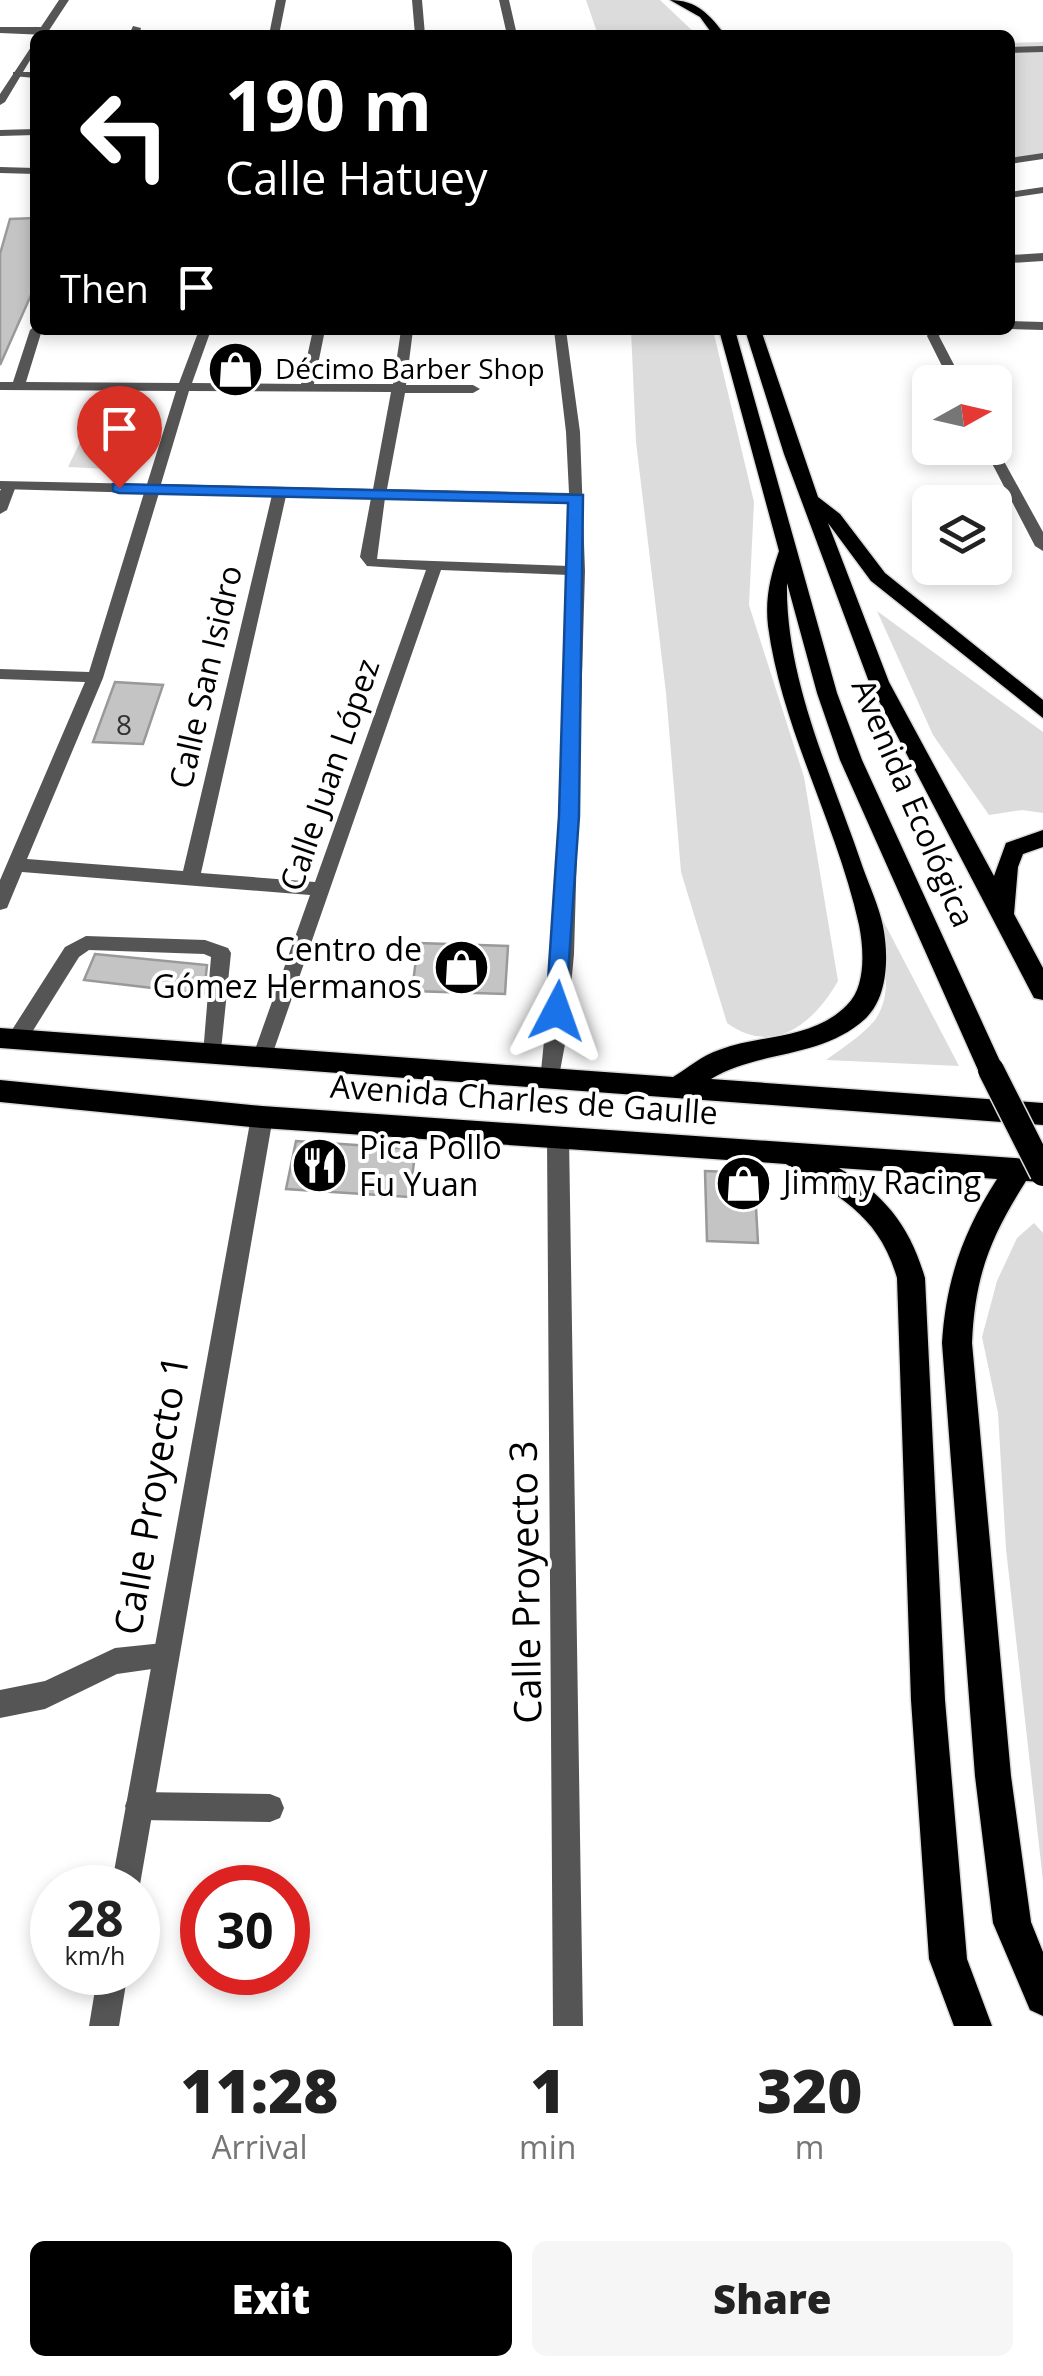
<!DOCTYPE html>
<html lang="en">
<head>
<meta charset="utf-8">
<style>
  :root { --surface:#fff; --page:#f6f6f6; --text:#222; --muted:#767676; --accent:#000 }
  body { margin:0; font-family:"Open Sans",sans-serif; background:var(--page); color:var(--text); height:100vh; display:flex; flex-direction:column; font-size:38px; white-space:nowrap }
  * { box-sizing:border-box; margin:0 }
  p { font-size:32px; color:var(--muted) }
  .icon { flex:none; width:55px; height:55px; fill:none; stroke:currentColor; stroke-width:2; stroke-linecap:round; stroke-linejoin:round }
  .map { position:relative; height:2026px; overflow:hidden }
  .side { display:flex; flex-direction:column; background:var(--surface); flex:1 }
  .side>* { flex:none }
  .hud { position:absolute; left:30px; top:30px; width:985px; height:305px; border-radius:15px; box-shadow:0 5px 15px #0003; background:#000; color:#fff; overflow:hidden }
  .needle { width:65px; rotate:82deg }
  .tools { position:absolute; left:912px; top:365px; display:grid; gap:20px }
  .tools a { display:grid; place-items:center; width:100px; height:100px; border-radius:15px; background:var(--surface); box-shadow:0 5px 15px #0003; font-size:50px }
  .speed { position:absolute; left:30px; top:1865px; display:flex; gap:20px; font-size:50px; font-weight:700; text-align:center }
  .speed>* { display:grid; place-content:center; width:130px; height:130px; border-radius:50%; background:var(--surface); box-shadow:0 5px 15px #0003; line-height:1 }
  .speed small { font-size:25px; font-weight:400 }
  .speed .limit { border:15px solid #d22; background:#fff; color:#111 }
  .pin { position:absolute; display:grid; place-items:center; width:85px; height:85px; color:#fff; margin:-102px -42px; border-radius:50% 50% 50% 0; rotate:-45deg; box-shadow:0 0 10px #0007 }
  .pin .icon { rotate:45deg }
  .me { position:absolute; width:110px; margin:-55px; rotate:4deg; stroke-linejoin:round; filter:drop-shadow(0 0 8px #0008) }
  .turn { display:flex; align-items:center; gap:35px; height:210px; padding:0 30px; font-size:45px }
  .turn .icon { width:130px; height:130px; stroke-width:2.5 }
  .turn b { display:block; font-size:70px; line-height:85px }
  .then { display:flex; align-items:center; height:95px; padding:0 30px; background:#0003; gap:20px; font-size:38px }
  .eta { display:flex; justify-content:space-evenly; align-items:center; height:170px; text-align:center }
  .eta b { font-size:60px; font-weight:800; line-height:70px }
  .primary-button { display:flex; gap:20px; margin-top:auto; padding:20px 30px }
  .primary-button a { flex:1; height:115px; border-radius:15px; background:var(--accent); color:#fff; font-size:40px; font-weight:800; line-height:115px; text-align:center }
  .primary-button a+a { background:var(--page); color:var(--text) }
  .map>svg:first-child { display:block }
</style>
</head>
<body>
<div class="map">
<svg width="1043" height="2026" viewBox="0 0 1043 2026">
  <rect width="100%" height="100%" fill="#fff"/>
  <path fill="#dcdcdc" d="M586,0H660L697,35H598Z
    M1043,42V154L1010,159V43Z
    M631,330H713L754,502L749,605L804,777L838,981C814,1023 774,1057 727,1023L681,872L666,693L636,442Z
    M93,415L154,417L131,470L68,467Z
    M877,611L1043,732V813L1022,810L989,815L933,735Z
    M864,884L959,1066L826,1060C842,1048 862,1036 875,1020C901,984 874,922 864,884Z
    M1034,1223L1043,1233V1881L1006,1549L998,1413L982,1337L997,1281L1017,1238Z"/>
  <path fill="#c4c4c4" stroke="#999" stroke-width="2.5" d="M35,218V286L0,365V254L10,219Z
    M115,682L163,685L143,744L93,742Z
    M418,943L508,946L505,994L412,991Z
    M95,954L207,965L204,994L84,980Z
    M296,1141L416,1149L409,1197L286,1189Z
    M705,1171L754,1173L758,1243L707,1241Z"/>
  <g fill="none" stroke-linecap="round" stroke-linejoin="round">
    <defs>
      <path id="primary" d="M670,0C697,0 710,15 725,35H713L700,17Z
        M719,330H735L837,693L862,760L1004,1070L1000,1077H982L978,1070L840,760L817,693L787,583C785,680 833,778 863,868C870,887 879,907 883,926C889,956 888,998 865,1019C821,1059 758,1050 711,1079L1043,1103V1125L0,1048V1028L673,1077C688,1068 703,1055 719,1050C761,1034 813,1040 847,1005C866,987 864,950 859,925C837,824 782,730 768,626C765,599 770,577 779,551Z
        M745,330H761L818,497L840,514L885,573L1043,700V718L871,581L828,523L889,682L994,876L1006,843L1043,830V847L1023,854L1018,867L1014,914L1043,968V1000L1034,998L869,682L784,454Z
        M0,1080L262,1106L1043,1160V1182L1026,1181C990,1238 975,1275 972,1343L1011,1776L1031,1922L1043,1952V2016L1030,2010L993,1923L975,1776L942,1343C946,1280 963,1232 997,1179L839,1168C885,1195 910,1226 925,1278L945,1700L967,1959L992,2026H954L929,1959L911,1700L897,1278C879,1215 839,1196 786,1164L262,1128L0,1102Z"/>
    </defs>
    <use href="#primary" stroke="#dbdbdb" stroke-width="3"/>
    <path fill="#555" fill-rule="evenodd" d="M133,26L141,28L139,35H129Z
      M1043,46V52L1010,53V47Z
      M13,72H35V78L13,76Z
      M35,129V135L0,136V130Z
      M1043,153V159L1010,164V158Z
      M9,482L16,486L7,510L0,514V491L4,483Z
      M86,936L205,940L228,948L231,953L220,1060H206L203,1054L211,957L204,954L89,950L79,957L24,1045H10L7,1039L10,1033L65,947Z
      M163,1643L173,1646L176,1656L173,1666L117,1674L45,1709L0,1718V1690L45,1681L115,1648Z
      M139,1792L270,1794L280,1798L284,1808L280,1818L270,1822L139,1820L129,1816L125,1806L129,1796Z"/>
    <path fill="#555" fill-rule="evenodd" d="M59,0H69L46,35L0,33V27H41Z
      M276,0H286L279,35H269Z
      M412,0H422L425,35H415Z
      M499,0H509L517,35H507Z
      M35,41V52L5,102L0,105V94Z
      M0,167L35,168V174L0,173Z
      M1043,187V193L1010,198V192Z
      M1043,253V261L1010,263V255Z
      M1010,321L1043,322V330L1010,329Z
      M35,326V330H42L26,382L179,383L199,330H211L192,383L301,384L313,330H325L314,384H393L401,330H413L406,385H473L480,389L473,393H405L387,489L569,493L566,432L554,330H566L580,432L585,571L574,954L566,1039L557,1087H543L540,1081L557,911L569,575L441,570L269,1064H255L252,1058L310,895L22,872L7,908L0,910V880L85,682L0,679V669L89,672L144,493L0,489V481L147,484L176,391L0,390V382H13L30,330ZM189,391L391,392L373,489L161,484ZM159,493L272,495L183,871L27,859L103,678ZM286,496L371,498L360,557L367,566L426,570L315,882L201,873ZM385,498L569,502V566L377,559Z
      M930,330H942L939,336L963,382H950L927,336Z
      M995,445L1043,532V551L1035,546L984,448H995Z
      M262,1108L269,1111L273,1117L138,1896V1888H111L251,1117L255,1111Z
      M558,1128L566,1131L569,1137L583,2026H553L547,1137L550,1131Z
      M98,1972H128L119,2026H89Z"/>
    <use href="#primary" fill="#000" fill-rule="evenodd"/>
    <defs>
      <path id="primary-bridge" d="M991,1070L1043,1173"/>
    </defs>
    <use href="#primary-bridge" stroke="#dbdbdb" stroke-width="29" stroke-linecap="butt"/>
    <use href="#primary-bridge" stroke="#000" stroke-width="26"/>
  </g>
  <path fill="#1a73e8" stroke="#114b97" stroke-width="2.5" d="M113,484L583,495L579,816L565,1017L557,1020L546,1011L559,816L568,503L119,493L113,491Z"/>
  <defs>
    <symbol id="shop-disc" viewBox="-11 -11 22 22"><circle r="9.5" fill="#000" stroke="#fff"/><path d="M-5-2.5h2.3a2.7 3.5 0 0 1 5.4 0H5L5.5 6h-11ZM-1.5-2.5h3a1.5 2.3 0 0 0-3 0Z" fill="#fff"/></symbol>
    <symbol id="restaurant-disc" viewBox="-11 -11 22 22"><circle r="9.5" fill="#000" stroke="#fff"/><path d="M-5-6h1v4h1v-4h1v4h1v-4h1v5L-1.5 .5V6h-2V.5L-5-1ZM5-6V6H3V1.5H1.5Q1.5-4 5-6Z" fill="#fff"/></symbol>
  </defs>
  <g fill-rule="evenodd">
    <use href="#shop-disc" x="204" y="338" width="63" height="63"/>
    <use href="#shop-disc" x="430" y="936" width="63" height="63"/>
    <use href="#restaurant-disc" x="288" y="1134" width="63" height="63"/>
    <use href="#shop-disc" x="712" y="1152" width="63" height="63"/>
  </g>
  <g text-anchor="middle" stroke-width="8" stroke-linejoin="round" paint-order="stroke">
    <g font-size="28" fill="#000" stroke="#fff" text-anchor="start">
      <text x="275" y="379">Décimo Barber Shop</text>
    </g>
    <g font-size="28" fill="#313131">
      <text x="124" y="735">8</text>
    </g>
    <g font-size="32" fill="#000" stroke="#fff">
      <text transform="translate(206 677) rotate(-77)" y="11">Calle San Isidro</text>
      <text transform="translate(330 775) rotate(-71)" y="11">Calle Juan López</text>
      <text transform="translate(913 803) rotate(67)" y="11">Avenida Ecológica</text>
      <text transform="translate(524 1100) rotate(4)" y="11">Avenida Charles de Gaulle</text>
    </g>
    <g font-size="32" fill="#000" stroke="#fff" text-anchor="start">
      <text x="422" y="961" text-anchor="end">Centro de<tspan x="422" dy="37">Gómez Hermanos</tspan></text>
      <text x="359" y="1159">Pica Pollo<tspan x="359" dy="37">Fu Yuan</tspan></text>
      <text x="783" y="1194">Jimmy Racing</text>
    </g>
    <g font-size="38" fill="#000" stroke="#fff">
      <text transform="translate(152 1495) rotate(-80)" y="13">Calle Proyecto 1</text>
      <text transform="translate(526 1582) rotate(-91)" y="13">Calle Proyecto 3</text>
    </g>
  </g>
</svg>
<div class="tools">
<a><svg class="needle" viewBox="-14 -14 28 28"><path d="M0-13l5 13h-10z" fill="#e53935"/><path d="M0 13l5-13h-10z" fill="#767676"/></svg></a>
<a><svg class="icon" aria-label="layers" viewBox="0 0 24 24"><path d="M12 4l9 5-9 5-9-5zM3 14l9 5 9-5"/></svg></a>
</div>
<div class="speed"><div>28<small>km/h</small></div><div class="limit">30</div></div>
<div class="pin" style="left:119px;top:488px;background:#d93025"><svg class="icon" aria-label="arrive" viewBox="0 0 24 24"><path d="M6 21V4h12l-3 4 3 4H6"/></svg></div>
<svg class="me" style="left:557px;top:1011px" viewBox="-20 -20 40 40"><path d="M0-17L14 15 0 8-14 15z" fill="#1a73e8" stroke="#fff" stroke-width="4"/></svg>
<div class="hud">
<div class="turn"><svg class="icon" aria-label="left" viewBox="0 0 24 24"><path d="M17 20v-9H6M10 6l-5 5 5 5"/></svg><div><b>190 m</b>Calle Hatuey</div></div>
<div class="then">Then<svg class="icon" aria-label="arrive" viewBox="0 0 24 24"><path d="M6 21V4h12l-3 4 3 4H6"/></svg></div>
</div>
</div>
<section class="side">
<div class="eta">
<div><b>11:28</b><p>Arrival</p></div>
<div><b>1</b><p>min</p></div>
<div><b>320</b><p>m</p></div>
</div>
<div class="primary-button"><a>Exit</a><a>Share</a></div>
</section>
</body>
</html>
